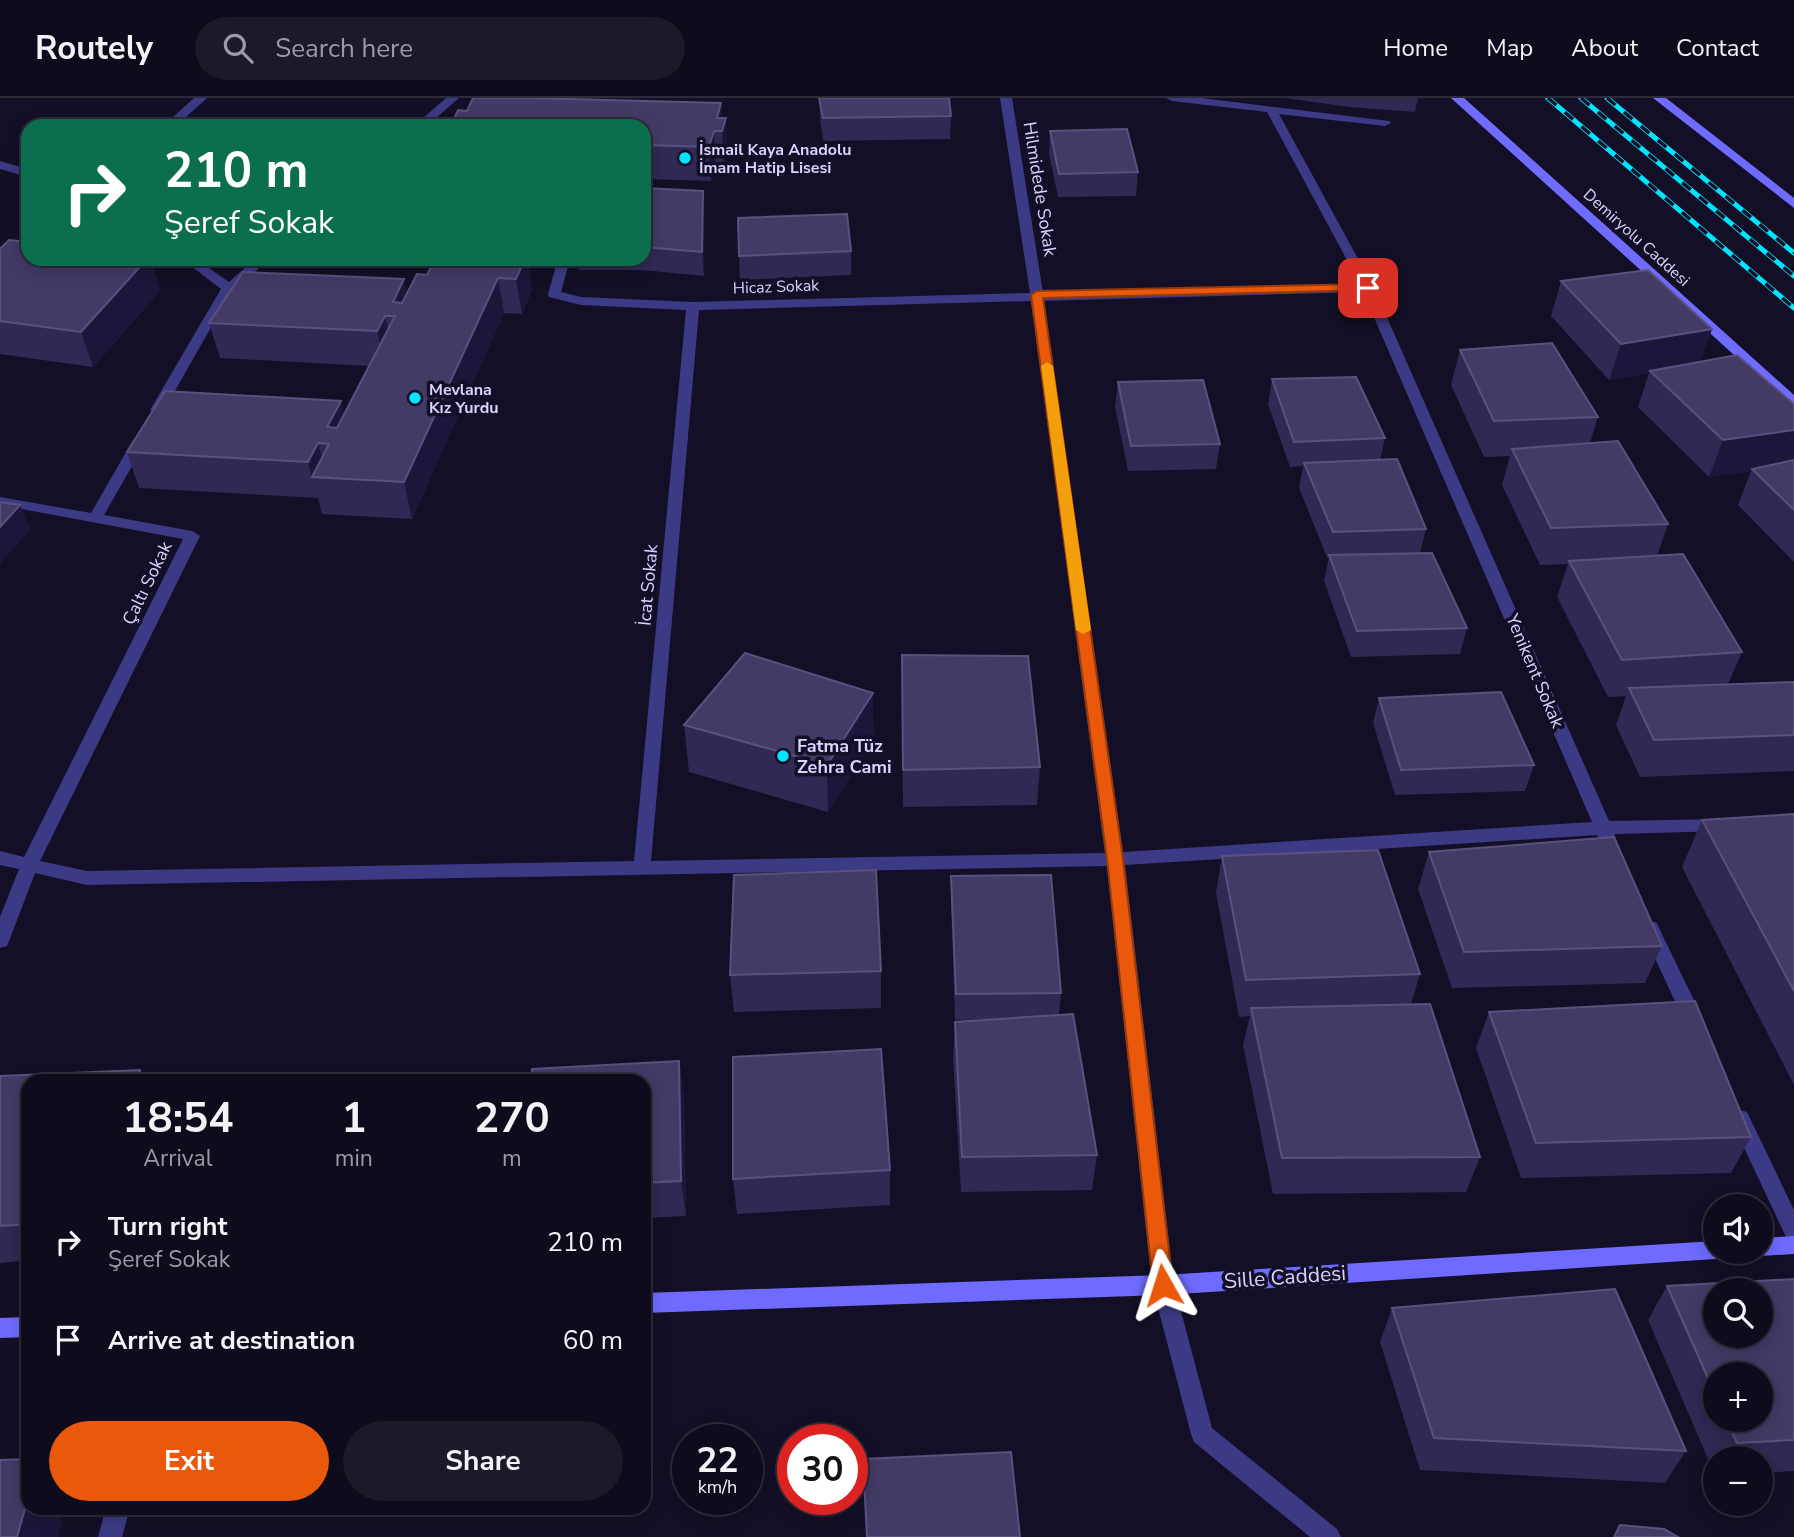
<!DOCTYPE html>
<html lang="en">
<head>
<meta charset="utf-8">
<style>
  :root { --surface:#0e0b1c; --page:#1c1929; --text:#f1f3f6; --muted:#9b9ba3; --line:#2e2b3b; --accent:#ea580c }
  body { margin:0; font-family:"Nunito Sans",sans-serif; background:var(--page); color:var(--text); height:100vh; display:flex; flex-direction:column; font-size:26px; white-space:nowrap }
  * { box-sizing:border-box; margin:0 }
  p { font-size:23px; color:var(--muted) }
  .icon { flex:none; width:38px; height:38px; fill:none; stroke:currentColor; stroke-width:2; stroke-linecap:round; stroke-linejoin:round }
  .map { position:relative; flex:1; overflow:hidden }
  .sheet { position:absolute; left:21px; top:976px; width:630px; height:441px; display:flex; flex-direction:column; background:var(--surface); border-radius:21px; box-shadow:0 4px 18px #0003,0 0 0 2px var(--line) }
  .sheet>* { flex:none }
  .banner { position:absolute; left:21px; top:21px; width:630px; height:147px; border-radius:21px; box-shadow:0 4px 18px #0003,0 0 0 2px var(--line); background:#0b6e4f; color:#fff; overflow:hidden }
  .controls { position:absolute; left:1703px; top:1096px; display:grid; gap:14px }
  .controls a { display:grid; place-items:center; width:70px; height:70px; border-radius:50%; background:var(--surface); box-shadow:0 4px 18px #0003,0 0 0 2px var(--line); font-size:35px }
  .speed { position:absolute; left:672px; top:1326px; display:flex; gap:14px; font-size:35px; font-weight:700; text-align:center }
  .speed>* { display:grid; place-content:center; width:91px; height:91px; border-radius:50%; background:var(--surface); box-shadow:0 4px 18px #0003,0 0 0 2px var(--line); line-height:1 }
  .speed small { font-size:18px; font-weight:400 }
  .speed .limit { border:10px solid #d22; background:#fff; color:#111 }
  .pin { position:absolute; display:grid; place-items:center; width:60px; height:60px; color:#fff; margin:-30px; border-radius:14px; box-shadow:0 4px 10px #0006 }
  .me { position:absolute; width:77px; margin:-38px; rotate:354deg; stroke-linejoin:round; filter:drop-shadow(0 0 5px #0008) }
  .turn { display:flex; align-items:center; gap:24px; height:147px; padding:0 28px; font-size:32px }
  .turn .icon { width:91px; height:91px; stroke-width:2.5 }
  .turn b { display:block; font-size:49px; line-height:60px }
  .eta { display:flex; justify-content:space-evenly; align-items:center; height:119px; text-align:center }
  .eta b { font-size:42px; font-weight:700; line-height:49px }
  .cta { display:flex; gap:14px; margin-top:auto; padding:14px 28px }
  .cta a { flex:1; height:80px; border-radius:42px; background:var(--accent); color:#fff; font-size:28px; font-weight:700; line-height:80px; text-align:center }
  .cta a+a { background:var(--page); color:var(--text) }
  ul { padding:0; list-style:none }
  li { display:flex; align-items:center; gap:21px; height:98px; padding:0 28px }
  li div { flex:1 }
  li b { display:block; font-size:26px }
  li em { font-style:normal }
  header { display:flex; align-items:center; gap:42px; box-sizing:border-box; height:98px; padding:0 35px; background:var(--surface); border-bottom:2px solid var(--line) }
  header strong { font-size:33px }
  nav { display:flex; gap:38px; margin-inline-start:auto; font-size:24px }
  .search { width:490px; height:63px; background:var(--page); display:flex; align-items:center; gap:18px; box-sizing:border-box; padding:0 24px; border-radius:38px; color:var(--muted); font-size:26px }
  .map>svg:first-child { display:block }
</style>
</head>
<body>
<header>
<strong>Routely</strong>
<div class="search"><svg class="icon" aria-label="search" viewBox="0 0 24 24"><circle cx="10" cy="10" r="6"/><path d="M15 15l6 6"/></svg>Search here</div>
<nav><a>Home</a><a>Map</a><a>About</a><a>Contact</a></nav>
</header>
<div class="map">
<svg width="1794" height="1439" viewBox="0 0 1794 1439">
  <rect width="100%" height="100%" fill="#130f26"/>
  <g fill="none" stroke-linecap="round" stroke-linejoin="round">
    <path fill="#3d3a85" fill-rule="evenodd" d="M194,0H207L176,28H163Z
      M446,0H459L427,28H414Z
      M1000,0H1012L1043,195L1360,186L1267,14L1172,3L1166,0H1201L1389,23L1391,25L1385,28L1279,16L1374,190L1609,723L1724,721L1733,727L1724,733L1615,736L1613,744H1601L1597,737L1125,767L1174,1187L1212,1330L1337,1431L1341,1439H1310L1194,1344L1191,1336L1152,1187L1107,768L87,787L35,775L9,843L7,848L0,850V819L19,771L0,767V753L24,759L183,441L0,407V399L91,415L133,342L140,338L147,342L104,417L192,433L200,438L40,763L87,773L634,763L686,212L581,207L549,199L548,196L558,161H570L561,194L581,199L693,204L1030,195ZM1363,194L1592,724L1123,754L1044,203ZM1031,203L1105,755L651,763L699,212Z
      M0,63L28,71V79L0,71Z
      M182,161H196L229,184L255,161H269L230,196L164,312L157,316L150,312L221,191Z
      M1650,823L1657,825L1659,830L1705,925L1702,930L1695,933L1688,930L1685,925L1641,830L1643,825Z
      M1740,1012L1747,1014L1794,1112V1143L1787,1141L1730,1020L1733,1014Z
      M106,1410H130L122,1439H98Z"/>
    <path fill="#6f6bff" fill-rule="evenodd" d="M1451,0H1464L1794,297V308L1789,307Z
      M1653,0H1666L1794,100V110Z
      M1794,1138V1156L1760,1158L1751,1153H1760V1140Z
      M1715,1143V1153H1725L1723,1159L1715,1161L1163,1197L644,1215V1195L1163,1177Z
      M28,1219V1239L0,1240V1220Z"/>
    <defs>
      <path id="rail" d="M1548,0L1794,210
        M1581,0L1794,178
        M1607,0L1794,155"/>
    </defs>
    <use href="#rail" stroke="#00e5ff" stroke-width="5"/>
    <use href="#rail" stroke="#130f26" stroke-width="3.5" stroke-dasharray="11" stroke-linecap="butt"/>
  </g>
  <path fill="#312854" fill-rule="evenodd" d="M819,0L951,18L950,41L823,43L820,21Z
    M1285,0H1418L1415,14L1349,9Z
    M721,5L722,20L728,53L724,66H716L711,83L644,81V28H453L452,25Z
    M1050,33L1138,74L1136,98L1058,99L1049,56Z
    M644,90L704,117V178L642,172H579L577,161H644Z
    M0,151L28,161H150L160,193L93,269L0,256Z
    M851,153V177L740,182L739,158Z
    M527,161L532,192L522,216L504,215L412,421L322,416L318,400L139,390L127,354L341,303L344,316L369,268L220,260L209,225L404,181L407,195L427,177Z
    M1561,183L1712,231L1700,264L1794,306V464L1738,407L1751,373L1709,379L1638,309L1649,275L1609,282L1551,218Z
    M1460,252L1598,319L1590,345L1668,426L1657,458L1742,554L1728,586L1794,584V673L1640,679L1616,627L1626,598L1608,599L1557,499L1568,466L1540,467L1502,387L1510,358L1484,359L1451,287Z
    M1272,281L1385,340L1380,362L1426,431L1420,455L1467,530L1460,556L1351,559L1324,483L1329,459H1327L1299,390L1303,368L1290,369L1268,306Z
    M1118,284L1220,346L1216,371L1128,373L1115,309Z
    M902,557L1040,669L1037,707L903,709Z
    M1379,600L1534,667L1525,693L1395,697L1373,625Z
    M684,627L874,642L828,714L689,674Z
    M1794,716V987L1682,769L1702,722Z
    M1429,754L1662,848L1645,885L1452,890L1418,791Z
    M1222,758L1420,876L1411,906L1480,1059L1466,1094L1273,1096L1243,947L1250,918L1239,919L1216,795Z
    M951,778L1061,895L1059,917L1097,1057L1092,1092L961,1094L953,960L955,924L1000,921L955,922L951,803Z
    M881,873V910L734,914L730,877Z
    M1489,914L1751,1039L1731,1075L1521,1080L1476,950Z
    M679,963L684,999L686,1118L644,1120V984Z
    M140,972L145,984H28V1162L0,1165V978Z
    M890,1072V1107L737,1116L733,1081Z
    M1794,1181V1373L1760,1375V1360H1715V1377L1648,1222L1667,1188ZM1715,1276L1760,1321H1715Z
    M1392,1210L1686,1353L1665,1385L1420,1372L1380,1244Z"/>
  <path fill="#1d163a" d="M721,5L723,29L726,20L728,53L724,66L722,33L717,20Z
    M714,33L716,66L711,83L709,49Z
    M703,93L704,117V178L702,154Z
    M147,161H150L160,193L93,269L81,234Z
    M525,161H527L532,192L522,216L516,181Z
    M498,180L504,215L412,421L404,384Z
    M404,181L412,216L393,204Z
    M385,218L393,253L385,269L377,233Z
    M1712,231L1699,266L1650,273L1649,275L1609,282L1621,246Z
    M341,303L350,339L327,329Z
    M1794,332V366L1752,371L1751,373L1709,379L1723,342Z
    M318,345L327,380L312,379L308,364Z
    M20,407L30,432L0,466V429Z
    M873,595L874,642L828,714L827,667Z
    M679,963L684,999L686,1118L681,1083Z
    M140,972L145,984H137Z
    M28,1400V1410H65L58,1439H17Z"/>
  <path fill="#433a66" stroke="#5a527e" stroke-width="2" fill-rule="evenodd" d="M473,0H531L721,5L717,20H726L722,33H714L709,49L644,47V28H460L461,25H452L458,12L467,13Z
    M819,0H949L951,18L823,20Z
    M1127,31L1138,74L1059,76L1050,33Z
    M644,90L703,93L702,154L644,149Z
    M847,116L851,153L739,158L738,120Z
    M9,142L28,144V161H147L81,234L0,223V151Z
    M435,161H525L516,181L498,180L404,384L312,379L329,346L318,345L308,364L127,354L165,293L341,303L327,329L337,330L395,218H385L377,233L209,225L243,174L404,181L393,204L402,205L417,176L427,177Z
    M1648,172L1712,231L1621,246L1561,183Z
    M1552,245L1598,319L1494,323L1460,252Z
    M1737,257L1794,306V332L1723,342L1650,273Z
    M1356,279L1385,340L1294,344L1272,281Z
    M1203,282L1220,346L1131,348L1118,284Z
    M1618,343L1668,426L1551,430L1512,351Z
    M1397,361L1426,431L1333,434L1304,365Z
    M1794,362V412L1752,371Z
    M0,404L20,407L0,429Z
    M1432,455L1467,530L1357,533L1329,457Z
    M1683,456L1742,554L1622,562L1569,463Z
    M745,555L873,595L827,667L684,627Z
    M902,557L1028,558L1040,669L903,672Z
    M1794,584V637L1654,642L1629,590Z
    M1501,594L1534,667L1401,672L1379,600Z
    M1794,716V893L1702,722Z
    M1614,739L1662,848L1464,854L1429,754Z
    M1378,752L1420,876L1246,882L1222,758Z
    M876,772L881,873L730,877L734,777Z
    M1051,777L1061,895L956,896L951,778Z
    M1695,903L1751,1039L1536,1045L1489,914Z
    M1430,906L1480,1059L1282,1060L1251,910Z
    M1073,916L1097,1057L962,1059L955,924Z
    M881,951L890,1072L733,1081V959Z
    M679,963L681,1083L644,1085V984H531L532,971Z
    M140,972L137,984H28V1126L0,1128V978Z
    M1794,1181V1342L1737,1345L1726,1321H1760V1276H1715V1296L1667,1188ZM1715,1192H1760V1237H1715Z
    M1615,1191L1686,1353L1434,1340L1392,1210Z
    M1011,1354L1020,1439H867L863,1361Z
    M28,1361V1400L17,1439H0V1362Z
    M1620,1427L1664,1431L1678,1439H1614Z"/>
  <path fill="#ea580c" stroke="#983908" stroke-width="2" d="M1368,186L1372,187V192L1043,200L1123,761L1173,1187L1170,1193L1163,1196L1156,1193L1153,1187L1107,761L1031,197L1037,193Z"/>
  <path fill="#f59e0b" d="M1047,264L1053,268L1091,532L1083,536L1076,532L1041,268Z"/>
  <g fill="#00e5ff" stroke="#130f26" stroke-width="2.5">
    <circle cx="685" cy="60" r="7"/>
    <circle cx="415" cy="300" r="7"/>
    <circle cx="783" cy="658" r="7"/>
  </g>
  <g text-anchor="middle" stroke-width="7" stroke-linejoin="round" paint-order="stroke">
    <g font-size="16" font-weight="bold" fill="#d9d4ff" stroke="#130f26" text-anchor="start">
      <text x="699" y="57">İsmail Kaya Anadolu<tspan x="699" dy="18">İmam Hatip Lisesi</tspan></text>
      <text x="429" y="297">Mevlana<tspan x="429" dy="18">Kız Yurdu</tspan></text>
    </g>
    <g font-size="16" fill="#d9d4ff" stroke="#130f26">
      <text transform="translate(1637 139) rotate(42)" y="6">Demiryolu Caddesi</text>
      <text transform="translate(776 188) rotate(-2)" y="6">Hicaz Sokak</text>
    </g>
    <g font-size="18" fill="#d9d4ff" stroke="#130f26">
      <text transform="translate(1040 91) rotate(81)" y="6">Hilmidede Sokak</text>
      <text transform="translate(147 485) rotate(-64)" y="6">Çaltı Sokak</text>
      <text transform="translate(648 487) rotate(-85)" y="6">İcat Sokak</text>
      <text transform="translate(1535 573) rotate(67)" y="6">Yenikent Sokak</text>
    </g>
    <g font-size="18" font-weight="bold" fill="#d9d4ff" stroke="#130f26" text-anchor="start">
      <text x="797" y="654">Fatma Tüz<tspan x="797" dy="21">Zehra Cami</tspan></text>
    </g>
    <g font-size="21" fill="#d9d4ff" stroke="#130f26">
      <text transform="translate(1285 1179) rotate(-4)" y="7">Sille Caddesi</text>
    </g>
  </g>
</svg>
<div class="controls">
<a><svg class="icon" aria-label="sound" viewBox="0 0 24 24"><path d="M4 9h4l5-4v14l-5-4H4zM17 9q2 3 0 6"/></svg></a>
<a><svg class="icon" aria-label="search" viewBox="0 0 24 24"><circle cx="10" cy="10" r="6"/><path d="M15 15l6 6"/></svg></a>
<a>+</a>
<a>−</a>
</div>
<div class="speed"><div>22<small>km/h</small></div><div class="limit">30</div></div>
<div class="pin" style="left:1368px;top:190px;background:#d93025"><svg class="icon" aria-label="arrive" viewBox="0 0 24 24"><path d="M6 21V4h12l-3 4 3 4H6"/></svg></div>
<svg class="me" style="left:1163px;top:1187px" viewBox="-20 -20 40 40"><path d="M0-17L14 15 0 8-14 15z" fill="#ea580c" stroke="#fff" stroke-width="4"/></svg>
<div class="banner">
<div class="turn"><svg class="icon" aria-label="right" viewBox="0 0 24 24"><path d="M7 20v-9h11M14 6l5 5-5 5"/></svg><div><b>210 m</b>Şeref Sokak</div></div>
</div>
<section class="sheet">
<div class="eta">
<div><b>18:54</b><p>Arrival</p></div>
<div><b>1</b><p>min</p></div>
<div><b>270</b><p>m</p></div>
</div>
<ul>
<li><svg class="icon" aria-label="right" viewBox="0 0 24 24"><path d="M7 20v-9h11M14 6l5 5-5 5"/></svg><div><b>Turn right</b><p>Şeref Sokak</p></div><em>210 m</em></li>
<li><svg class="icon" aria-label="arrive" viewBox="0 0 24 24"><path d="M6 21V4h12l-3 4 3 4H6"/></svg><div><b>Arrive at destination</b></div><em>60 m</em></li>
</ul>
<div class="cta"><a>Exit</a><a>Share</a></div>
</section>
</div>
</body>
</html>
